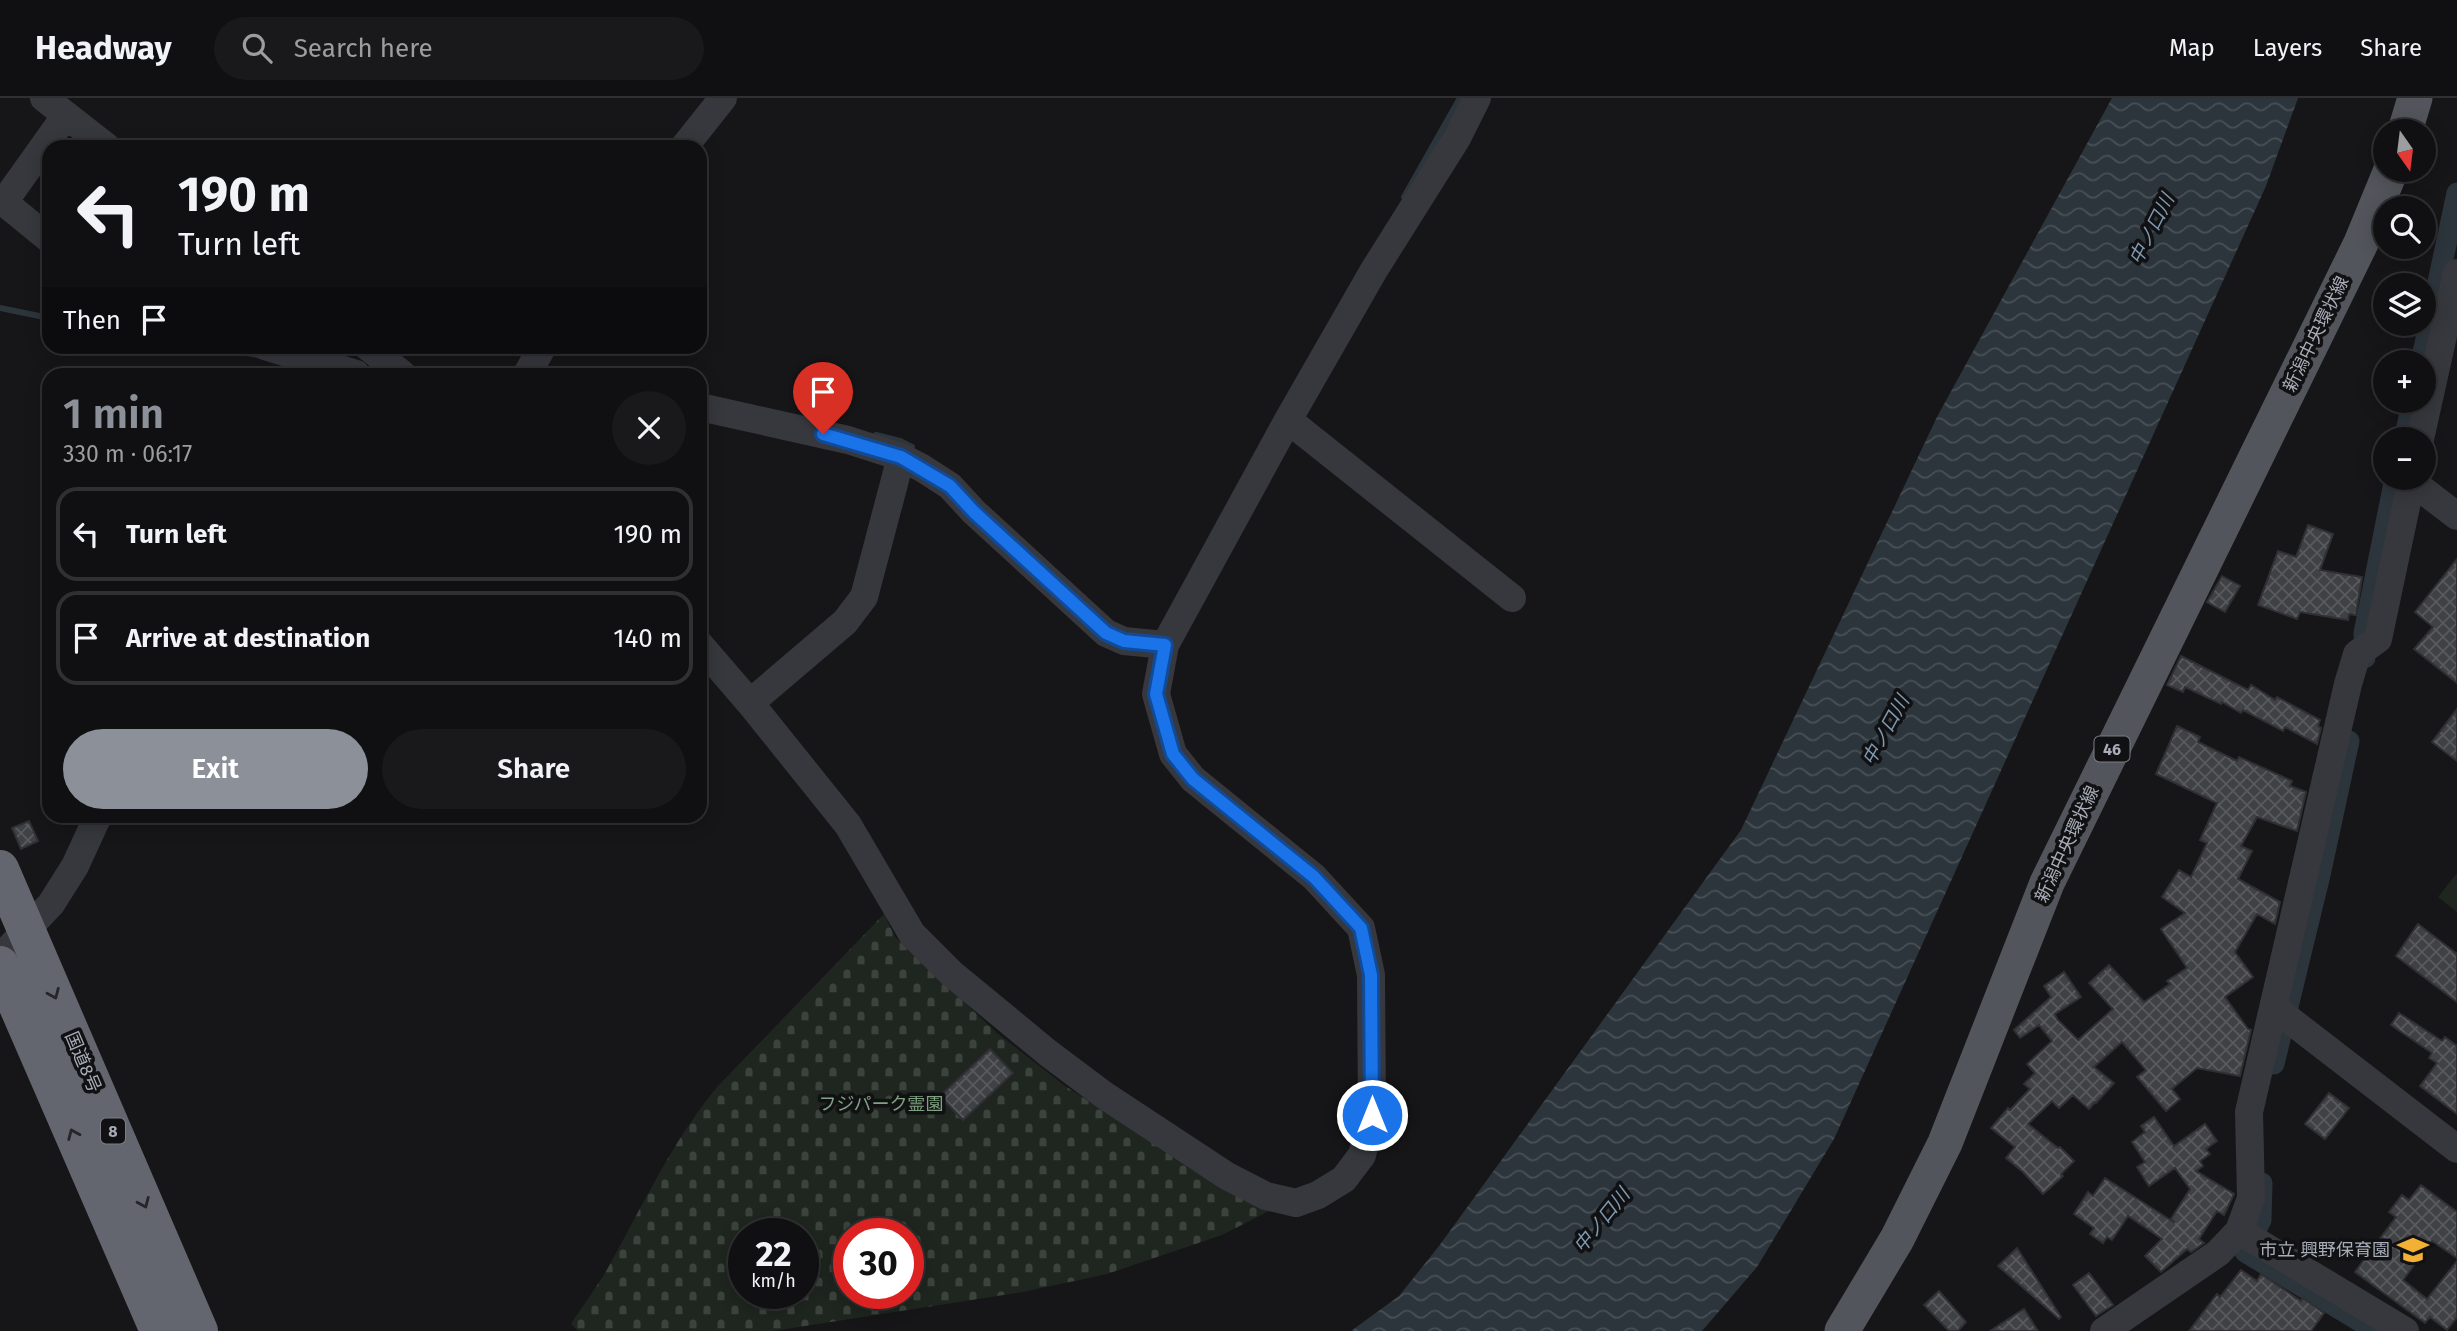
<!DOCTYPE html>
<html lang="en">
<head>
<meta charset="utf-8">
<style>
  :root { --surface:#101012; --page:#19191b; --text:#f1f3f6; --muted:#9c9d9f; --line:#303032; --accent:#8c9099 }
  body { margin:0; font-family:"Fira Sans","Noto Sans JP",sans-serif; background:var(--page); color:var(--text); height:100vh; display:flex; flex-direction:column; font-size:26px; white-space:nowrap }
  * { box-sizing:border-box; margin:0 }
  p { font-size:23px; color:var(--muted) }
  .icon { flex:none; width:38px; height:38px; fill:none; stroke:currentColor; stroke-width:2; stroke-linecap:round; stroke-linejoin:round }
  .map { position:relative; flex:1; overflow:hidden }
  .details { position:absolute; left:42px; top:270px; width:665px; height:455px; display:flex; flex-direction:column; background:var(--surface); border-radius:21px; box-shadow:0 4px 18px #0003,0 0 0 2px var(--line) }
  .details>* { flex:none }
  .guide { position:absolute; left:42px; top:42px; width:665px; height:214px; border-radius:21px; box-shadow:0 4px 18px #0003,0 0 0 2px var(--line); background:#101012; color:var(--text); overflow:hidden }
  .needle { width:46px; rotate:166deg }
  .buttons { position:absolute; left:2373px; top:21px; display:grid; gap:14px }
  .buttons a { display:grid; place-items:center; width:63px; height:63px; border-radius:50%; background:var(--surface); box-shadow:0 4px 18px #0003,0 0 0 2px var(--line); font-size:35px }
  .speed { position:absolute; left:728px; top:1120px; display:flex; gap:14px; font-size:35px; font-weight:700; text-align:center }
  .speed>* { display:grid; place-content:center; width:91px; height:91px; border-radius:50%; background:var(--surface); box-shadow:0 4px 18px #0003,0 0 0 2px var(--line); line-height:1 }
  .speed small { font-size:18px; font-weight:400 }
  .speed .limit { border:10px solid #d22; background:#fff; color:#111 }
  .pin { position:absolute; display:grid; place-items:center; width:60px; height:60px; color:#fff; margin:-72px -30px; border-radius:50% 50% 50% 0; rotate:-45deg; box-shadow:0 0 7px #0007 }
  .pin .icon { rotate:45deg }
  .me { position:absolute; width:77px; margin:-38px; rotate:0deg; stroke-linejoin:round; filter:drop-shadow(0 0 5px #0008) }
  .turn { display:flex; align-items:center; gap:24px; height:147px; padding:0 21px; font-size:32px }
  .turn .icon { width:91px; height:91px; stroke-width:2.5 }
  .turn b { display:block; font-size:49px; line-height:60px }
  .then { display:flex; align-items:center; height:66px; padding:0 21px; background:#0003; gap:14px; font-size:26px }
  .round { display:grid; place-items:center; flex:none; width:74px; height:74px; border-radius:37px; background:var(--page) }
  .headline { display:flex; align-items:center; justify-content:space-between; height:119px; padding:0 21px }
  h1 { font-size:42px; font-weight:600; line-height:52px; color:var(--accent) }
  .button { display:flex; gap:14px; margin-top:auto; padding:14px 21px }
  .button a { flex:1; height:80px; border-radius:42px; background:var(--accent); color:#fff; font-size:28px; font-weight:600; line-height:80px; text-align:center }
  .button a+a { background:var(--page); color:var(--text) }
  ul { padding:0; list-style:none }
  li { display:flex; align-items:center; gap:21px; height:94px; margin:0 14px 10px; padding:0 7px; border:4px solid var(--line); border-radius:21px }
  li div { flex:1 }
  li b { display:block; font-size:26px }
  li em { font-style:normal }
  header { display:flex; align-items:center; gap:42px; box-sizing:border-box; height:98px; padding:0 35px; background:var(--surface); border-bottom:2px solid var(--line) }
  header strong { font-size:33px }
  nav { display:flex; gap:38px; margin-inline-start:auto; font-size:24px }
  .search { width:490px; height:63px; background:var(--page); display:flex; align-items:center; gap:18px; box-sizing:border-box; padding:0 24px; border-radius:38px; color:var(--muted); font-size:26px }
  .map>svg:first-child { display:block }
</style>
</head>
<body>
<header>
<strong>Headway</strong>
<div class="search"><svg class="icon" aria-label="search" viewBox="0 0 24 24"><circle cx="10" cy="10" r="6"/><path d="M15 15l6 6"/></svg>Search here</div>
<nav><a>Map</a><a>Layers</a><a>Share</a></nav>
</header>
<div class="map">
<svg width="2457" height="1233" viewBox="0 0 2457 1233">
  <defs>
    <pattern id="cemetery-stones" width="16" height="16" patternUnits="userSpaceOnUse" patternTransform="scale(1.75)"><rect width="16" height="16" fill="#1e261f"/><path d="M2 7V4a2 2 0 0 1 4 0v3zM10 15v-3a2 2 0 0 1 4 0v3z" fill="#3c433d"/></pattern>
    <pattern id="water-waves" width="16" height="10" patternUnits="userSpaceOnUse" patternTransform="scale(1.75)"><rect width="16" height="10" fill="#2c353c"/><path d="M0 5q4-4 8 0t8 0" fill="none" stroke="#485056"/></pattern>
    <pattern id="building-cross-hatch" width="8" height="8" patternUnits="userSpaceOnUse" patternTransform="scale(1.75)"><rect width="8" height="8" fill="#404145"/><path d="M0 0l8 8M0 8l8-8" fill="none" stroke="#595a5e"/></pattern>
  </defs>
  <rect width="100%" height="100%" fill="#161618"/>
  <path fill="#1e261f" d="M2457,775V814L2438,799Z"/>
  <path fill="url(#cemetery-stones)" fill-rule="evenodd" d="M884,816L895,839L997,935L1065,988L1204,1077L1273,1111L1222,1137L1107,1176L1023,1194L773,1233H578L571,1226C583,1207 598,1188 609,1168C643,1107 672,1044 717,989ZM744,1136H803V1195H744ZM849,1136H908V1195H849Z"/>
  <path fill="url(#water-waves)" d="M2112,0H2298L2266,88L1834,1041L1757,1169L1702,1233H1351L1399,1198L1439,1148L1741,732L1937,319Z"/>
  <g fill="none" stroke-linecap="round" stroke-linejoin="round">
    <path stroke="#2c353c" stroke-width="6" d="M1404,99L1460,0
      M0,210L49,220
      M210,248L263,258
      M876,337L900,343L912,349"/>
    <path stroke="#2c353c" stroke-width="21" d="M2421,264L2457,95
      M2404,341L2413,303
      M2365,560L2364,535L2395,380
      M2274,966L2320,777L2349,643
      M2262,1085L2261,1122L2245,1154L2376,1233"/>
  </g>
  <path fill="url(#building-cross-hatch)" stroke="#303034" stroke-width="2" d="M2308,427L2333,436L2320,472L2362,479L2356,517L2349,516L2348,522L2300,514L2297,521L2258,507L2278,453L2296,459Z
    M2457,461V585L2414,551L2433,529L2415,514Z
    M2222,478L2240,488L2225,514L2207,504Z
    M2181,558L2248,592L2251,587L2275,602L2277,599L2320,622L2318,628L2321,630L2317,646L2285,629L2283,633L2243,612L2241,615L2222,604L2221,606L2185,589L2183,594L2167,587Z
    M2457,611V663L2432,644Z
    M2177,628L2200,639L2198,644L2237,663L2239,659L2292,683L2290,688L2306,694L2297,733L2257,719L2241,748L2252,753L2238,781L2280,804L2275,826L2257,816L2235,854L2253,879L2225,899L2248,931L2251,932L2240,978L2197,970L2172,991L2180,1001L2166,1013L2137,979L2146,972L2122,944L2094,969L2114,985L2096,1005L2095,1004L2089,1011L2073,997L2059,1010L2052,1003L2028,1026L2058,1050L2060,1049L2074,1063L2061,1076L2063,1078L2043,1096L2023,1074L2006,1060L2015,1049L1991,1030L2008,1010L2010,1012L2030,991L2024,986L2035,975L2027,966L2052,943L2039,927L2020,940L2014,932L2051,899L2044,888L2064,874L2081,899L2055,916L2057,921L2078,942L2113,911L2089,885L2109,867L2144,904L2170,886L2167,883L2187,870L2161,831L2185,815L2162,799L2179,772L2191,779L2207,745L2200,742L2217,705L2156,676Z
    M29,723L38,743L21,751L12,730Z
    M2418,826L2457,856V904L2396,858Z
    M2399,915L2442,943L2445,939L2457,948V1016L2420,988L2437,965L2429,960L2432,955L2391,927Z
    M990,951L1013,975L963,1022L940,998Z
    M2329,995L2349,1010L2325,1041L2305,1026Z
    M2154,1019L2174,1048L2205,1026L2217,1043L2206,1051L2210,1056L2200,1063L2203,1068L2196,1073L2234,1096L2224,1117L2217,1113L2206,1130L2199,1141L2204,1145L2191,1154L2187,1151L2161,1174L2145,1158L2162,1141L2128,1118L2112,1142L2107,1139L2103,1145L2090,1136L2094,1130L2074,1116L2088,1094L2093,1098L2105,1080L2175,1125L2171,1121L2190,1091L2175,1070L2149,1088L2137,1069L2145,1064L2132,1044L2145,1034L2141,1028Z
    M2421,1087L2457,1114V1160L2432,1143L2403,1182L2427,1201L2457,1163V1219L2447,1232L2430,1219L2425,1225L2355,1174L2396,1119L2389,1114L2402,1097L2409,1102Z
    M2017,1150L2061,1219L2059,1221L1998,1168Z
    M2241,1172L2257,1183L2261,1176L2301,1203L2303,1200L2324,1215L2311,1233H2189L2217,1196L2220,1199Z
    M2089,1175L2113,1207L2096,1218L2073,1187Z
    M1939,1193L1966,1224L1958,1233H1949L1924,1207Z
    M2024,1211L2038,1233H1990Z"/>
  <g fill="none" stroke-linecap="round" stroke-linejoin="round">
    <path stroke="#37383d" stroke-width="28" d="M44,0L107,49
      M684,49L723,0
      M0,101L49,141
      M4,104L66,17
      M265,248L356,276
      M367,248L402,276
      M527,276L543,248
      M700,309L848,342L901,359L922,370L950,388L974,414L1106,535L1124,543L1165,547
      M1288,322L1512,500
      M2420,341L2457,175
      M2411,383L2457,418
      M700,547L750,605L848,727L912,836L951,875L1048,955L1104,997L1227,1078L1266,1098L1296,1105L1318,1097L1344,1081L1362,1057L1372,1017L1371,877L1361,830L1314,779L1193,681L1173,656L1156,596L1165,547L1288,322L1374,172L1457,40L1477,0
      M750,605L845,524L864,499L901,359
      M0,860L51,806L75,768L98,718
      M2273,909L2457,1051
      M2239,1133L2405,1233
      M2104,1233L2218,1155L2239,1133L2251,1100L2249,1014L2348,586L2357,556L2378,541L2412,380"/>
    <path stroke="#53555c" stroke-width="35" d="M2405,33L2415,0
      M1842,1233L1897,1141L1945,1045L2047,785L2361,145L2391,72"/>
    <path stroke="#63666e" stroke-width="38" d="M0,771L199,1233
      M0,867L159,1233"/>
  </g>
  <defs><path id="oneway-chevron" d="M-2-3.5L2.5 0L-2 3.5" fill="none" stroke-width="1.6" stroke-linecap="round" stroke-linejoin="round" transform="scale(1.75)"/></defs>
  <g stroke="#26262a">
    <use href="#oneway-chevron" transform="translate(54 896) rotate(67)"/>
    <use href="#oneway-chevron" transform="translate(73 1036) rotate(-113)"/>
    <use href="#oneway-chevron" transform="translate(144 1105) rotate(67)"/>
  </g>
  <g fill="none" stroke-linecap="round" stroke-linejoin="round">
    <defs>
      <path id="route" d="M823,336L901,359L950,388L974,414L1106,535L1124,543L1165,547L1156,596L1173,656L1193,681L1314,779L1361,830L1371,877L1372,1017"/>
    </defs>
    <use href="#route" stroke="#114b97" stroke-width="18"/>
    <use href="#route" stroke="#1a73e8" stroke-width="12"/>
  </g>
  <defs>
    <symbol id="school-bare" viewBox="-9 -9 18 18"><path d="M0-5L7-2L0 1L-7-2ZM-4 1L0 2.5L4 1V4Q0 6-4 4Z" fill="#f2b134" stroke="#111113" stroke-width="2.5" paint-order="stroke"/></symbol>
  </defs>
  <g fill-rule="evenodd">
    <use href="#school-bare" x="2391" y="1130" width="44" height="44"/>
  </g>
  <g text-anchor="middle" stroke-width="7" stroke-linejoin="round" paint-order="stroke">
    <g fill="#111113" stroke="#7b7e86" stroke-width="2">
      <rect x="2094.5" y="638.5" width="35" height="25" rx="5"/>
      <rect x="101" y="1020.5" width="24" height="25" rx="5"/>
    </g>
    <g font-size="16" font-weight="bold" fill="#a8adb8">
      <text x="2112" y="657">46</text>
      <text x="113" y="1039">8</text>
    </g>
    <g font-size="18" fill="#a8adb8" stroke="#111113">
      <text transform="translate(2316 236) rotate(-64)" y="6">新潟中央環状線</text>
      <text transform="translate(2067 746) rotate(-65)" y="6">新潟中央環状線</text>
      <text transform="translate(83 964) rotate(67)" y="6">国道8号</text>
    </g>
    <g font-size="18" fill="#7fa381" stroke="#111113">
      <text x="881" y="1012">フジパーク霊園</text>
    </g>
    <g font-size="18" fill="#a8adb8" stroke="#111113" text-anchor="end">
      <text x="2390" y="1158">市立 興野保育園</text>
    </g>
    <g font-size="19" font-style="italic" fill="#7f9bb3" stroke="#111113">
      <text transform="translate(2151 131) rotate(-63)" y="7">中ノ口川</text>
      <text transform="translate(1885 632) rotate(-61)" y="7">中ノ口川</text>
      <text transform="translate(1601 1122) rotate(-51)" y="7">中ノ口川</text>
    </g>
  </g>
</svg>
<div class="buttons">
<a><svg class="needle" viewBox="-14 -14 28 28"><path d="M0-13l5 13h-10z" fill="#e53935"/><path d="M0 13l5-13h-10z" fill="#9c9d9f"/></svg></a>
<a><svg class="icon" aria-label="search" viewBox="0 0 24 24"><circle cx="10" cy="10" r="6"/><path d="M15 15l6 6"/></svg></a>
<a><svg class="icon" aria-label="layers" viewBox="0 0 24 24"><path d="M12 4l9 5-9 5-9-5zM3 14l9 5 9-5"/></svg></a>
<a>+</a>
<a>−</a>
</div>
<div class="speed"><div>22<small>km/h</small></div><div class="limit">30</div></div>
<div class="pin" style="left:823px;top:336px;background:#d93025"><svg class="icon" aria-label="arrive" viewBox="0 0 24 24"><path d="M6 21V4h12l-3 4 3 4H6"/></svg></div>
<svg class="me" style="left:1372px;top:1017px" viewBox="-20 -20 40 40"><circle r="17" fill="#1a73e8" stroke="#fff" stroke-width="3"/><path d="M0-11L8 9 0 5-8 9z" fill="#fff"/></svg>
<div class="guide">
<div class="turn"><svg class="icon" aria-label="left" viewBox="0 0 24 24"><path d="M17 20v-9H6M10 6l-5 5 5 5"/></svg><div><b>190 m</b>Turn left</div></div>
<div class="then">Then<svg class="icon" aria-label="arrive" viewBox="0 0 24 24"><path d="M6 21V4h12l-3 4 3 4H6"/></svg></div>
</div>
<section class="details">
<div class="headline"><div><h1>1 min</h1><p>330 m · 06:17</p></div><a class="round"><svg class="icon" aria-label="close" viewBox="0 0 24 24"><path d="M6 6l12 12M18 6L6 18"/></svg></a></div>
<ul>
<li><svg class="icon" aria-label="left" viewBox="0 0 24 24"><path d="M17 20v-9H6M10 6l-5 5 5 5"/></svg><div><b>Turn left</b></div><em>190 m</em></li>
<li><svg class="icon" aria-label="arrive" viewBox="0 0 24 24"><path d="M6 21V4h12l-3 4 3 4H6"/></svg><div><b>Arrive at destination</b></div><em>140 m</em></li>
</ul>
<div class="button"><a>Exit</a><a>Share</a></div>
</section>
</div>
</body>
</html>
